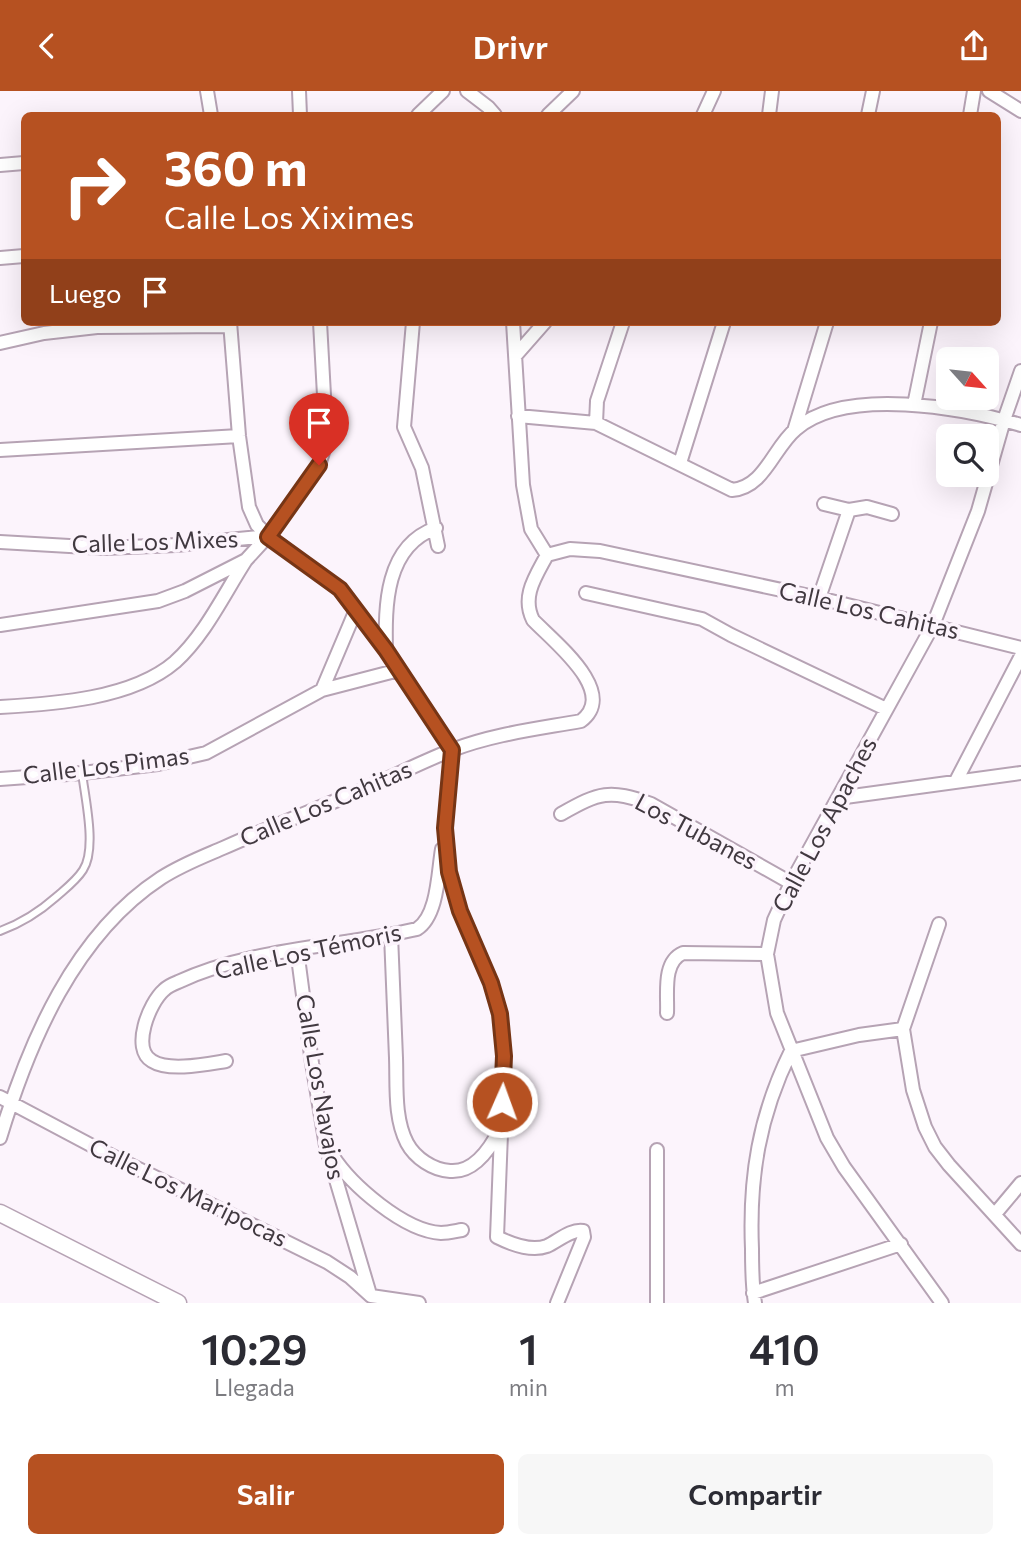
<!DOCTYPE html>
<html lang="es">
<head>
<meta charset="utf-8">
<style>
  :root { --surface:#fff; --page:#f7f7f7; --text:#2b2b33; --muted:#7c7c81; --accent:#b65121 }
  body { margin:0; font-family:Commissioner,sans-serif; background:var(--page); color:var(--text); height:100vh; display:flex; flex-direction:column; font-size:26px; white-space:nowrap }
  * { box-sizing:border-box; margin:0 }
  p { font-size:23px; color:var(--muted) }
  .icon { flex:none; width:38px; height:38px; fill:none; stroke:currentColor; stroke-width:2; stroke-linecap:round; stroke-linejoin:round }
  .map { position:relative; height:1212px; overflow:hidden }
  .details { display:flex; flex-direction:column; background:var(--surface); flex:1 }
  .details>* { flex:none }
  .hud { position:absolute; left:21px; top:21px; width:980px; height:214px; border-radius:10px; box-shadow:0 7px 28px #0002; background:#b65121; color:#fff; overflow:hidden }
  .needle { width:46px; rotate:117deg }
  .controls { position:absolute; left:936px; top:256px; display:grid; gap:14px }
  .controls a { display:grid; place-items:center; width:63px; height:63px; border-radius:10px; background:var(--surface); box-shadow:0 7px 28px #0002; font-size:35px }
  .pin { position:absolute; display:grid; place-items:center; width:60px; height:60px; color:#fff; margin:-72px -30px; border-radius:50% 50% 50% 0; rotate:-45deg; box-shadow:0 0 7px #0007 }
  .pin .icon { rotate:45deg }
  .me { position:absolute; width:77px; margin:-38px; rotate:2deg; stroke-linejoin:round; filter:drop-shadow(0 0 5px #0008) }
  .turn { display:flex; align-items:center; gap:24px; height:147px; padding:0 28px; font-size:32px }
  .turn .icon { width:91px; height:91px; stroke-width:2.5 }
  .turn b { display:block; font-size:49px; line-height:60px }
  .then { display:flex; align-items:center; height:66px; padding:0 28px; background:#0003; gap:14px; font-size:26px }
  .eta { display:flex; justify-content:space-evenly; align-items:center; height:119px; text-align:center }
  .eta b { font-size:42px; font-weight:600; line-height:49px }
  .button { display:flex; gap:14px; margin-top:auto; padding:14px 28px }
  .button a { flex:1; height:80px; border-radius:10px; background:var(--accent); color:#fff; font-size:28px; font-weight:600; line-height:80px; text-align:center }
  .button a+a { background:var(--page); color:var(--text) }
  header { display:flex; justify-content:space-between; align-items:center; height:91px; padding:0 28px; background:var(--accent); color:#fff; font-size:32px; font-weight:600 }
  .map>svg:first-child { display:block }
</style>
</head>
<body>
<header><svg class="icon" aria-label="back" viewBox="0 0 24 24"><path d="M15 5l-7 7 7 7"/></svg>Drivr<svg class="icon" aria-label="share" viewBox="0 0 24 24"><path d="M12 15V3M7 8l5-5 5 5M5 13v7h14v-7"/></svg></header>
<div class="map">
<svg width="1021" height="1212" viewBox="0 0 1021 1212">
  <rect width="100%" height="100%" fill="#fcf4fc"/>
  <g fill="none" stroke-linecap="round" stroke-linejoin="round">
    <defs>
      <path id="service" d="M0,840C22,832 38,822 56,806C65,798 76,790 83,779C97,758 85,707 82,682"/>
      <path id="minor" d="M207,0L211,24
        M299,0L300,24
        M467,0L488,16L495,24
        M989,0L1021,20
        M418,24L443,0
        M548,24L573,0
        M703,24L714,0
        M769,24L772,0
        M868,24L873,0
        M970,24L974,0
        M0,74L24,72
        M0,167L24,165
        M230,231L239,345L249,416L257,434L268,445L339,498L386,559L452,659L445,737L449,781L460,820L491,892L500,923L504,965L497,1146C511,1153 531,1161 547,1155C558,1150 571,1138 583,1140L584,1146L557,1212
        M413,231L404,336L422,377L438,455
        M513,231L523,394L531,438L547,464
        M0,252L44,242L97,236L230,235
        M516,264L545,231
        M914,314L931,231
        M518,325L596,332L732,399C765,396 773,357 796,338C846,295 963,317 1021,334
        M596,332L597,310L623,231
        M794,340L827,231
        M0,359L239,345
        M680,372L724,231
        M824,413L849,419
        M0,451L104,457L176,454L268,445
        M586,502L702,528L731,544L886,618
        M819,507L849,419L867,416L892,423
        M0,534L158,510L185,500L246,469L268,445L319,374L324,358L326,341L320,231
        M386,559C385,515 385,455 436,437
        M322,599L399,579
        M0,616C54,613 132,608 175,571C205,544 224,503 246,469
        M0,688L82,682L158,673L206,662L322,599L355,521
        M956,690L1021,565
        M838,707L1021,682
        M561,723C600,701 609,698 651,713L791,792
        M939,833L903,938L913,999L925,1036L935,1056L949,1074L1021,1153
        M391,844C393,885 394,926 396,967C397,995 394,1027 407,1052C415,1067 433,1079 450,1080C474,1082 491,1056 500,1038
        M297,859L312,972L326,1055L369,1200
        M667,922C668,903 662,871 683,862L767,863
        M226,970C207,973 169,981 152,970C131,958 149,912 164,899C167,896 173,893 178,891C250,857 340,856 417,838C438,825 438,781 442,758
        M0,1006L100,1059L327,1171L350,1186L371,1205L419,1212
        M0,1047C29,951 74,844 161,787C181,774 202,766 223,757C263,739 304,723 345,706C381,692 416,673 452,659C493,643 537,638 581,630C619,601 554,551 533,529C521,505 536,485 547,464L570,458L600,460L819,507L1021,557
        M657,1059V1212
        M332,1064C351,1094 404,1140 441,1142C448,1142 456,1140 462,1139
        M995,1123L1021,1092
        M753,1202L901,1153
        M755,1212C752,1194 752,1176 752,1158C749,1086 759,1025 791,960L859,944L903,938
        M942,1212L844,1076L827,1047L777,922L767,863L774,829L791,792L933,534L978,420L1004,329L1021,280"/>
      <path id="tertiary" d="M0,1122L178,1212"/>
    </defs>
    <use href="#service" stroke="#b6a3b4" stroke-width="10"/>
    <use href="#minor" stroke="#b6a3b4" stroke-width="16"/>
    <use href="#tertiary" stroke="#b6a3b4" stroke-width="19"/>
    <use href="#service" stroke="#fff" stroke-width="6"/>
    <use href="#minor" stroke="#fff" stroke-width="12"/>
    <use href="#tertiary" stroke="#fff" stroke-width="16"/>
  </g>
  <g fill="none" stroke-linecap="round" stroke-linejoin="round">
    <defs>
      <path id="route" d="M319,374L268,446L340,498L386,559L452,659L445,737L449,781L460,820L491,892L500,923L504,965L502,1011"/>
    </defs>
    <use href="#route" stroke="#763515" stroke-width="18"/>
    <use href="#route" stroke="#b65121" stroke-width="12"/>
  </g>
  <g text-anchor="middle" stroke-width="7" stroke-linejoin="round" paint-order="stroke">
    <g font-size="24" fill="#413940" stroke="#fcf4fc">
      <text transform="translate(155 451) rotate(-2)" y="8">Calle Los Mixes</text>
      <text transform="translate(869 520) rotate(13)" y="8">Calle Los Cahitas</text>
      <text transform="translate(106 675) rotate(-7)" y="8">Calle Los Pimas</text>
      <text transform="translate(326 713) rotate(-23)" y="8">Calle Los Cahitas</text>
      <text transform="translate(825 734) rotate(-62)" y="8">Calle Los Apaches</text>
      <text transform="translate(696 741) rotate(28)" y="8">Los Tubanes</text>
      <text transform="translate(308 861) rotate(-12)" y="8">Calle Los Témoris</text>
      <text transform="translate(320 996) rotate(80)" y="8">Calle Los Navajos</text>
      <text transform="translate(188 1102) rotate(26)" y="8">Calle Los Maripocas</text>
    </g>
  </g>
</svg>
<div class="controls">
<a><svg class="needle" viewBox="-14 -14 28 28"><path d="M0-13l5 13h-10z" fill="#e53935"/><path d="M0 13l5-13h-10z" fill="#7c7c81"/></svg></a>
<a><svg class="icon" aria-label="search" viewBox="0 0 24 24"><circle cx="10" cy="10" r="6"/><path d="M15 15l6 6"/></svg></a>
</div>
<div class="pin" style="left:319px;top:374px;background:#d93025"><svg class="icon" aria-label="arrive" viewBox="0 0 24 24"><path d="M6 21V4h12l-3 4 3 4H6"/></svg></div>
<svg class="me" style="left:502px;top:1011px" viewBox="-20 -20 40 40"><circle r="17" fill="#b65121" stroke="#fff" stroke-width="3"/><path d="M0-11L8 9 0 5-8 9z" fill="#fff"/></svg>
<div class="hud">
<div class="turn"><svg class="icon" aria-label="right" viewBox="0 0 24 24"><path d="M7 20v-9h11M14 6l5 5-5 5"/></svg><div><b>360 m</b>Calle Los Xiximes</div></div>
<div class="then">Luego<svg class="icon" aria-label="arrive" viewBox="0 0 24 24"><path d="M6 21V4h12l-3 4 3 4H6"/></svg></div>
</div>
</div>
<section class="details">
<div class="eta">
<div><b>10:29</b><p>Llegada</p></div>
<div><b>1</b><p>min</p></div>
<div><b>410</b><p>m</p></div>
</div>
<div class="button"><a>Salir</a><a>Compartir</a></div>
</section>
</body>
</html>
